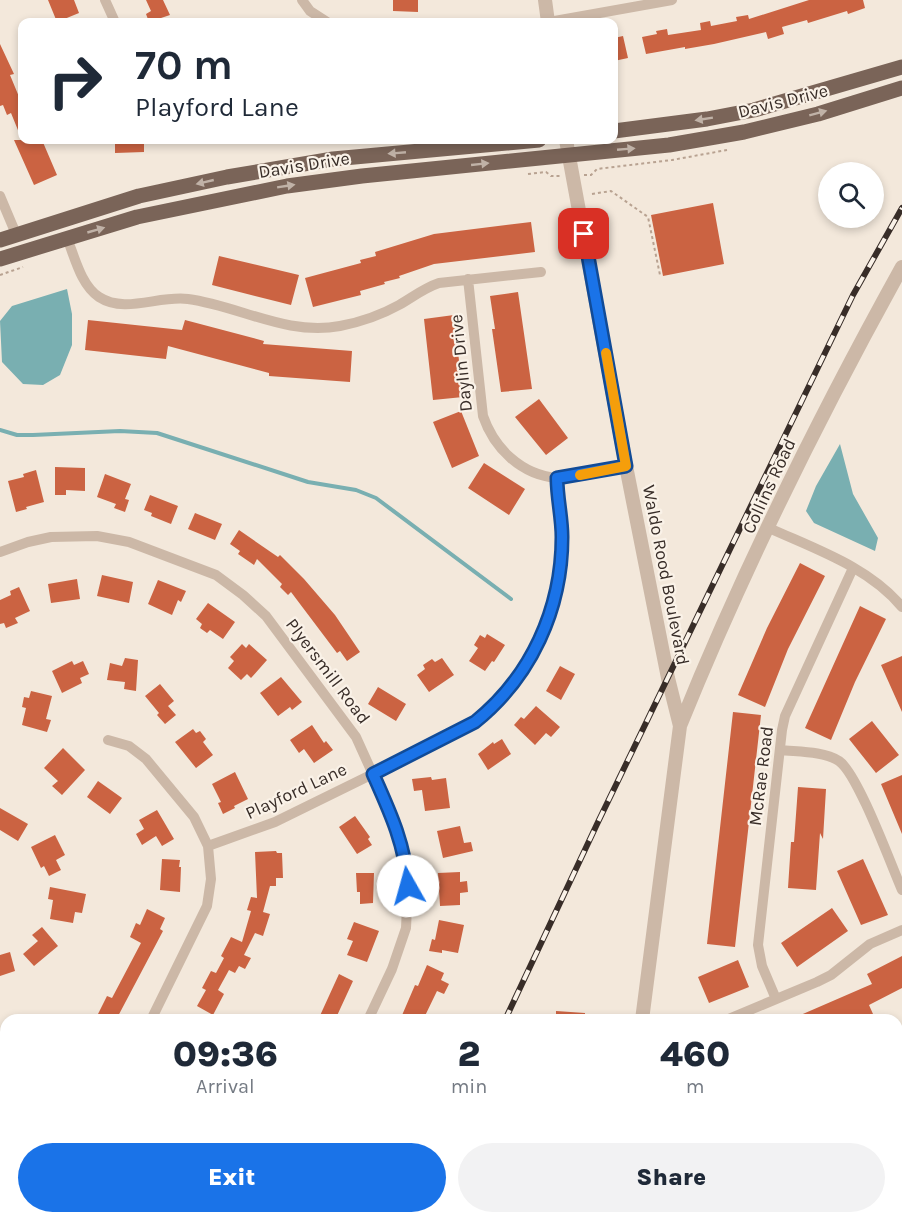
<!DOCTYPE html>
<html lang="en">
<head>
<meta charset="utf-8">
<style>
  :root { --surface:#fff; --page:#f2f2f3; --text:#1f2937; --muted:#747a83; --accent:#1a73e8 }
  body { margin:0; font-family:Karla,sans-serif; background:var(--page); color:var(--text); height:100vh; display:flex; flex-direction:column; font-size:22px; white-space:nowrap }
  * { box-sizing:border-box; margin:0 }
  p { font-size:20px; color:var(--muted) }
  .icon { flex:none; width:33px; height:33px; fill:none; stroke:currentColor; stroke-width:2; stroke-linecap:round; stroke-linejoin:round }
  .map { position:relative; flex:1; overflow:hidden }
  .sheet { position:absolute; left:0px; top:1014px; width:903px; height:210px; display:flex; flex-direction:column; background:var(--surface); border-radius:18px 18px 0 0; box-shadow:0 3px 9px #0003 }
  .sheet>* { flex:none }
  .guide { position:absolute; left:18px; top:18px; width:600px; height:126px; border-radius:12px; box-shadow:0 3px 9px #0003; background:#fff; color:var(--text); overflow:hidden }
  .controls { position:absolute; left:818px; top:162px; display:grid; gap:12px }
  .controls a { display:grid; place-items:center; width:66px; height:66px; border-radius:50%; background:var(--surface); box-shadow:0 3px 9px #0003; font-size:30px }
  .pin { position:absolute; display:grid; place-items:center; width:51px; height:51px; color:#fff; margin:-26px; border-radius:12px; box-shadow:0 3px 9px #0006 }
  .me { position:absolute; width:66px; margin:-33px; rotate:353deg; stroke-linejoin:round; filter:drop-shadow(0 0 4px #0008) }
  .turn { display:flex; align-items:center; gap:21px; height:126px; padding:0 18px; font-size:27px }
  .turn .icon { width:78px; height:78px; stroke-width:2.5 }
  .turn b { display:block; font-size:42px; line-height:51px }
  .eta { display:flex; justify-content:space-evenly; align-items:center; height:102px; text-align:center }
  .eta b { font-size:36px; font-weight:800; line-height:42px }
  .cta { display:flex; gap:12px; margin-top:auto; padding:12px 18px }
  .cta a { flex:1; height:69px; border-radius:36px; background:var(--accent); color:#fff; font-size:24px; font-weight:800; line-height:69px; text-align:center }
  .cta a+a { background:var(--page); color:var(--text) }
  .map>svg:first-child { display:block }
</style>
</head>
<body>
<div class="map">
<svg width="902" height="1224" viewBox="0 0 902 1224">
  <rect width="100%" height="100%" fill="#f3e8db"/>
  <path fill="#79afb1" d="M67,289L72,314V345L60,375L43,385L23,384L2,362L0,321L12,306Z
    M840,444L853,494L878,538L875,551L814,523L806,511L816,486Z"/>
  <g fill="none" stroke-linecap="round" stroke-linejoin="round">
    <path stroke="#79afb1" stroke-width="4" d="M0,430L17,435H33L120,431L157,433L308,482L356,490L376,498L511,599"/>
  </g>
  <path fill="#cb6342" d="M48,0H74L79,13L57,22Z
    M146,0H163L170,15L149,22L146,14L151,11Z
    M393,0H418V12L393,11Z
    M809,0H863L865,8L848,14L847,11L808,23L807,20L782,27L784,34L768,39L766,32L714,44L685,49V47L646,54L642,37L657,34L656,31L667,29L668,35L701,30L700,23L710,21L711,26L737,21L736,17L748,15L749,19Z
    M623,36L628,58L614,61V38Z
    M0,44L14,74L10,75L22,104V140H42L57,175L34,185L14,140H22L11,113L7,115L3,105L0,106Z
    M115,140H144V152L115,153Z
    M713,203L724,264L663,276L651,215Z
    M531,222L535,252L434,264L399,276L400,278L384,282L385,284L360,291L361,295L313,307L305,278L361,263L360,260L376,256L375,252L434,234Z
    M219,256L299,275L291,305L212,285Z
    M518,292L532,389L501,392L492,329H495L490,296Z
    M454,315L463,397L433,400L424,319Z
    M88,320L182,330L185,320L264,341L263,344L352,351L350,382L269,376V373L168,346L166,359L85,350Z
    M539,399L568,438L546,455L515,417Z
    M461,411L479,456L452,468L433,422Z
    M484,463L525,489L509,515L468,488Z
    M55,467L85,468V491L66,490V495H55Z
    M36,470L44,502L26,507L27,509L16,512L8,481L24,477L23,474Z
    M105,474L131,484L125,499L129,500L125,512L114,508L116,504L97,497Z
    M150,495L178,506L171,524L151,516L152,513L144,510Z
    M195,513L222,524L215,540L188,529Z
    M239,530L278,557L280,555L304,579L335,615L360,652L347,661L340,651L337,653L291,592L288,595L280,587L282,584L257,559L254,565L238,554L240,551L230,544Z
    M800,563L825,576L788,649L765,707L738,695L767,628Z
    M102,575L133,582L129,603L97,596Z
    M77,579L80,599L51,603L48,584Z
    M158,580L186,591L181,602L178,600L172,615L148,604Z
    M19,587L30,611L15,618L18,623L6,628L4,623L0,624V600L11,595L10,591Z
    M208,603L235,622L223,639L210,630L207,633L200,628L202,624L196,619Z
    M860,606L886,619L855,682L831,740L805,728Z
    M487,634L505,645L494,662L492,661L485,671L469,661L478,648L474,645L480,635L485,638Z
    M242,644L246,648L249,644L267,660L251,678L247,674L241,680L228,668L234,661L230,657Z
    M902,656V712L881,665Z
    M125,658L138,660L136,691L124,689L125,682L107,680L110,663L122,666Z
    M442,658L454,675L429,692L417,675L425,669L423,665L432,659L435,662Z
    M72,661L74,665L83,661L89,674L80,678L82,683L62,693L52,671Z
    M560,666L575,674L561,700L546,691Z
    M281,677L302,702L292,710L290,707L278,716L260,693Z
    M160,684L174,701L168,706L176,715L165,724L157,715L159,713L145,696Z
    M378,687L406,704L396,721L368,704Z
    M31,691L52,696L46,719L51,720L47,732L22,725L26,708L22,707L24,697L29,698Z
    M536,706L560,727L551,737L546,733L535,745L514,725L521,717L524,719Z
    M733,712L761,715L735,947L707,944Z
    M872,721L899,755L876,773L849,739Z
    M312,725L324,743L326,741L333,750L314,763L304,749L299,753L290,740Z
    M193,729L196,733L200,731L206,739L203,742L213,755L196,768L175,742Z
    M502,739L511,754L488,770L478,754L493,742L494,744Z
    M63,748L85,770L62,795L52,786L58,781L44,768Z
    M235,772L248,799L234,806L235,808L223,814L218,803L221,802L212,784Z
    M902,775V834L881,784Z
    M431,777L432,780L446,778L450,808L425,811L422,790L414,791L412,779Z
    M98,781L122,798L110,814L87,797Z
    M798,787L826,789L823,839L820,833L816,890L788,888L791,842H794Z
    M0,808L28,824L18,841L0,830Z
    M157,810L174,839L162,846L156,836L142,845L136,834L144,829L139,820Z
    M355,816L370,837L368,839L372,845L357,854L339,827Z
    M460,826L464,843L471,842L473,851L443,858L437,831Z
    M55,835L65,855L56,860L61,870L49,876L44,866L41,868L31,847Z
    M276,851L277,853H282L283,878H276V886H270L263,912L270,914L263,936L255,933L244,955L251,958L245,969L239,966L235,973L229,970L218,990L224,994L213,1015L197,1006L206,990L202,988L211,971L216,973L224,958L221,956L231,937L242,942L251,911L247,910L251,897L257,898L255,852Z
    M162,859L180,860L179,867H181L180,892L160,890Z
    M863,859L888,915L861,925L837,871Z
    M460,872V882L467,881L468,892L460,893V905L440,906L438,873Z
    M356,873H374L373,903L360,904V892H357Z
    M50,887L86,894L82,913L75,912L73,923L50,919L53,900L48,899Z
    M832,908L848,931L797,967L781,943Z
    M147,909L165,918L160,929L163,931L116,1020H105L97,1016L107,996L112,998L141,943L130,937L136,923L140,925Z
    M439,920L464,925L458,953L442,950V953L429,951L432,939L435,940Z
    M354,922L379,931L367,962L347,955L353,941L347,939Z
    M42,927L58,946L34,966L23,954L38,941L32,935Z
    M10,952L15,971L0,976V955Z
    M902,956V988L869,1005L873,1014L861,1020H789L872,984L867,974Z
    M738,960L749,987L709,1003L698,977Z
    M427,965L444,973L441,980L449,984L444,994L437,991L423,1020H400L415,985L418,986Z
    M339,974L353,981L335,1020H318Z
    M556,1011L585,1013V1020H556Z"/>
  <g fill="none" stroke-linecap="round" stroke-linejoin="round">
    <path stroke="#b8a291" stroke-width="2" stroke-dasharray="3 3" stroke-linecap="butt" d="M528,174L546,172L551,176H560
      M584,175H591L597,169L672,160L727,150
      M592,194L611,191L648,217L660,275
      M0,275L23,267"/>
    <path stroke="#ccb8a7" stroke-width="10" d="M105,0L115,22
      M302,0L310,11L327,22
      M549,22L672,0
      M0,196L16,234
      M67,238C75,258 81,285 99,297C125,314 159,295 188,299C240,306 286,336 340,326C361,322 381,315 399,305C413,297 424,288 439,283L541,272
      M468,279L483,416C494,448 521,475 557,478C579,479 604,470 626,466
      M769,528C815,549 869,567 902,607
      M0,552L28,542L51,537L97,536L129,542L216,575L243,595L266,616L356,737L394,821L402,844L408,886L406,928L392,969L368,1020
      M108,740L129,746L146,759L194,817L208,846L211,879L207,906L151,1020
      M780,750C798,752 823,751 839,761C858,774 891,865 902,890
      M208,846L275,822L444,739L475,722L502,698L528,664L539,641L554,600L562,539L557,478
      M776,999L762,966L758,945L782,730L785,716L853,568
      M726,1020L817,982L831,975L870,944L902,930
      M897,1111L902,1109
      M0,1216L11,1224
      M765,1218L768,1224
      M528,1224L532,1218"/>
    <path stroke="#ccb8a7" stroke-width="14" d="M545,0L548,22
      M566,140L626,466L668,678L680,726L642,1020
      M680,726C743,570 820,415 902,267
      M656,1218L659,1224"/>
    <path stroke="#7a6458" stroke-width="15" d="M614,131L707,119L754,110L902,67
      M0,240L139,196L227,177L333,159L539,140
      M0,259L137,217L287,186L362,176L669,145L744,132L818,114L902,88"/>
    <defs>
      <path id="rail" d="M505,1020L598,822L853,295L902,208
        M406,1224L409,1218"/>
    </defs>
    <use href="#rail" stroke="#382d28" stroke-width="6"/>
    <use href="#rail" stroke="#faf2e8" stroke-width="4" stroke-dasharray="11" stroke-linecap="butt"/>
  </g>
  <defs><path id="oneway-solid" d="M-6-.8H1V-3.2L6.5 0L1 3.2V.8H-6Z" transform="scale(1.5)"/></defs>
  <g fill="#c0b2a7">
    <use href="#oneway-solid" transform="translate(818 113) rotate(-15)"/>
    <use href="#oneway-solid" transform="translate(704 119) rotate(171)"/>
    <use href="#oneway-solid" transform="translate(626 149) rotate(-5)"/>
    <use href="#oneway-solid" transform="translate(397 153) rotate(175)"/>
    <use href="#oneway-solid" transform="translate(480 164) rotate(-6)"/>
    <use href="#oneway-solid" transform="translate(205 182) rotate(167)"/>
    <use href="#oneway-solid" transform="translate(286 186) rotate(-9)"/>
    <use href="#oneway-solid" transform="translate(96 230) rotate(-16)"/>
  </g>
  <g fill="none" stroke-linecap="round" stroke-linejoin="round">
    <defs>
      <path id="route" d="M408,886C405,844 390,812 373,774L475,722C531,677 562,609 562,537C562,517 557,498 557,478L626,466L584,234"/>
    </defs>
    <use href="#route" stroke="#114b97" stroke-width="15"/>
    <use href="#route" stroke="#1a73e8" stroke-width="10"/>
    <path stroke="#f59e0b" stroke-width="10" d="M580,475L626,466L606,353"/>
  </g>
  <g text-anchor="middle" stroke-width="4.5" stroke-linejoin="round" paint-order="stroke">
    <g font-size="18" fill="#382d28" stroke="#faf2e8">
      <text transform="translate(783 101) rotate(-14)" y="6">Davis Drive</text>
      <text transform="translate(304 165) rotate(-9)" y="6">Davis Drive</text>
      <text transform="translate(461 363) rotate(-96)" y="6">Daylin Drive</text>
      <text transform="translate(769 486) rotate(-65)" y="6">Collins Road</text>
      <text transform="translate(666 575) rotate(79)" y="6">Waldo Rood Boulevard</text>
      <text transform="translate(328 671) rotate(53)" y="6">Plyersmill Road</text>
      <text transform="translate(761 776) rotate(-83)" y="6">McRae Road</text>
      <text transform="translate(296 791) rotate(-25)" y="6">Playford Lane</text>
    </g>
  </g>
</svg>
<div class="controls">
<a><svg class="icon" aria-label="search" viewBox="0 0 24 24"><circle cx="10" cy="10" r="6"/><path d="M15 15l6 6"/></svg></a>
</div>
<div class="pin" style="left:584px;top:234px;background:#d93025"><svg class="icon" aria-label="arrive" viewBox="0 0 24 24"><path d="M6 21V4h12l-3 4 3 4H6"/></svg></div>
<svg class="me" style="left:408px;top:886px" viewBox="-20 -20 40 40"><circle r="19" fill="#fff"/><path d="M0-13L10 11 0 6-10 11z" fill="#1a73e8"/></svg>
<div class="guide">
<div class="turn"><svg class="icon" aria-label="right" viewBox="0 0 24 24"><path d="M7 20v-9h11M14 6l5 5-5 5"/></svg><div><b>70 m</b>Playford Lane</div></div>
</div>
<section class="sheet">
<div class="eta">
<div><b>09:36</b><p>Arrival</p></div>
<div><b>2</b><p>min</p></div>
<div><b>460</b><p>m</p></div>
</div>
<div class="cta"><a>Exit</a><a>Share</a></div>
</section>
</div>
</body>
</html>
